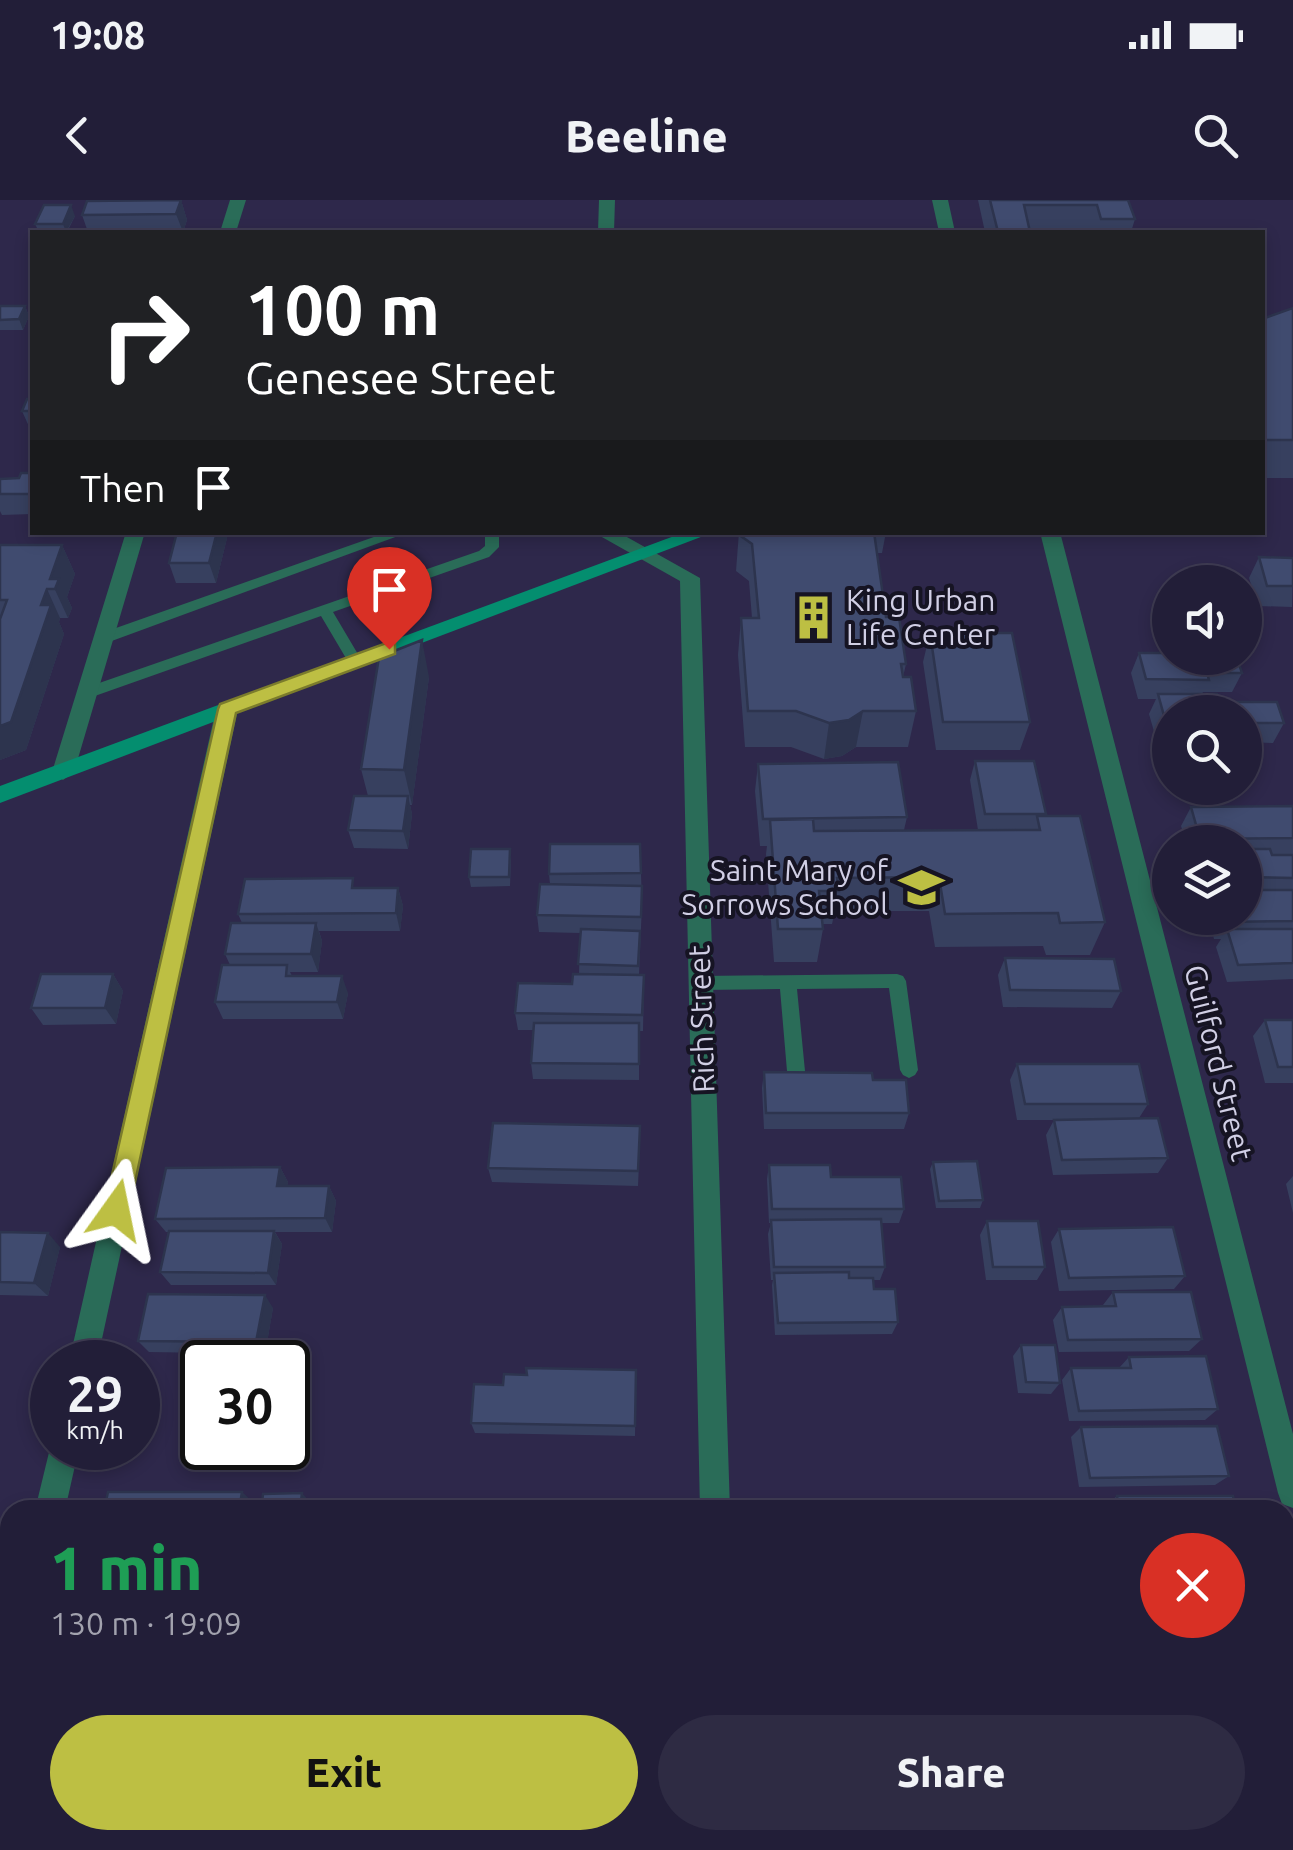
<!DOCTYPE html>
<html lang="en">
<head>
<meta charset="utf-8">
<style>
  :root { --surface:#221e38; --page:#2e2b43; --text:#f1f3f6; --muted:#a2a2ae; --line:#3f3c53; --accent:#bdbf43 }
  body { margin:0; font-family:Ubuntu,sans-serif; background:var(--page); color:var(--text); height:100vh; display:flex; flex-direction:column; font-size:38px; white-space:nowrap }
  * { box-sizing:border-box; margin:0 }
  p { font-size:32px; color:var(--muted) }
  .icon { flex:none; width:55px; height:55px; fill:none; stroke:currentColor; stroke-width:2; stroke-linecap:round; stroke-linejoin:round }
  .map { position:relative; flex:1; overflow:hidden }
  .panel { position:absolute; left:0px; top:1300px; width:1295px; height:350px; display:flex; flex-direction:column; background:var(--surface); border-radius:30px 30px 0 0; box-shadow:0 5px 15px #0003,0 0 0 2px var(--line) }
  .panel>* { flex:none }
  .hud { position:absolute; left:30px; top:30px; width:1235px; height:305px; border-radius:0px; box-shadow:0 5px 15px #0003,0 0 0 2px var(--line); background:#202124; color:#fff; overflow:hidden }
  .tools { position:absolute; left:1152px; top:365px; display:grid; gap:20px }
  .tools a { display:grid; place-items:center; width:110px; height:110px; border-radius:50%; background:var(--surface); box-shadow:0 5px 15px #0003,0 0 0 2px var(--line); font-size:50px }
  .speed { position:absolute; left:30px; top:1140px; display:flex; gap:20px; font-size:50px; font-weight:700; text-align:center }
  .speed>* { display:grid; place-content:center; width:130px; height:130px; border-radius:50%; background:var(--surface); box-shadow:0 5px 15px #0003,0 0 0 2px var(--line); line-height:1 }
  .speed small { font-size:25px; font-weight:400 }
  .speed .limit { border:5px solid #111; border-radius:15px; background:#fff; color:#111 }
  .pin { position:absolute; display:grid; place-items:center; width:85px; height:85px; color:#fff; margin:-102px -42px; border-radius:50% 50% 50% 0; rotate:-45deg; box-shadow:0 0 10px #0007 }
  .pin .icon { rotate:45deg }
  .me { position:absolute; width:110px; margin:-55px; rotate:12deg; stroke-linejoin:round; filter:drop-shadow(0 0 8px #0008) }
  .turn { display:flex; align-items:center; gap:35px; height:210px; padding:0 50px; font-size:45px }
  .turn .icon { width:130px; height:130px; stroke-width:2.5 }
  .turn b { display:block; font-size:70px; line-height:85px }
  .then { display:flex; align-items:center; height:95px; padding:0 50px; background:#0003; gap:20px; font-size:38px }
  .round { display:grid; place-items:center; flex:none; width:105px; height:105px; border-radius:52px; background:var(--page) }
  .summary { display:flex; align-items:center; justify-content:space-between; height:170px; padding:0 50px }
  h1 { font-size:60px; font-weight:800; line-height:75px; color:#1e9e55 }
  .button { display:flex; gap:20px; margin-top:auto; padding:20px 50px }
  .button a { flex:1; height:115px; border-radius:60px; background:var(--accent); color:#111; font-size:40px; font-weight:800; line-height:115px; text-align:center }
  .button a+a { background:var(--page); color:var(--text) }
  .status { display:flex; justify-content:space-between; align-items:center; height:70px; padding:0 50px; background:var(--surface); direction:ltr }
  .status svg { height:28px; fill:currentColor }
  header { display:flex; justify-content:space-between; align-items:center; height:130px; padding:0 50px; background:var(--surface); font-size:45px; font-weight:800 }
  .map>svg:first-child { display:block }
</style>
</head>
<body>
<div class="status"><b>19:08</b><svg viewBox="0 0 49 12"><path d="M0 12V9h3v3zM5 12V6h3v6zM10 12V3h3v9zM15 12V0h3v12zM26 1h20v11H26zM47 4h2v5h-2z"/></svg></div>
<header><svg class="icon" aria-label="back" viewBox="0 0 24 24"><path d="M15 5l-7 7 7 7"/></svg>Beeline<svg class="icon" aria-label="search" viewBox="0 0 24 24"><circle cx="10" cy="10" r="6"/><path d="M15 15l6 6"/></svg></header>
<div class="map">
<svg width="1293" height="1650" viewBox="0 0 1293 1650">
  <rect width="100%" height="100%" fill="#2e284b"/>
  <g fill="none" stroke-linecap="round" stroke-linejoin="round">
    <path fill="#2a6c58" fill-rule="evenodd" d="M388,332H409L109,442L104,443L97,438L99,434Z
      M485,332H499V347L489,357L333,412L362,461L360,465H350L321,416L92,497H82L80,493L82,489L479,351L485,346Z
      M897,774L903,776L906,781L918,870L915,875L909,878L903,875L900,870L889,788L797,789L805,871L802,876L796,879L790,876L787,871L780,789L701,790L695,788L692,783L695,778L701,776Z"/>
    <path fill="#2a6c58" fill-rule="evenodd" d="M230,0H246L236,32H220Z
      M599,0H615L614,32H598Z
      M932,0H948L955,32H939Z
      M126,332H145L74,572L63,580L52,572Z
      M593,332H618L700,378L730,1310H700L680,381Z
      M1040,332H1060L1293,1234V1308L1282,1304L1278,1293Z
      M227,501L238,509L97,1162H69L216,509Z
      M52,1240V1248H79L65,1310H35Z
      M10,1477V1550L0,1555V1481Z
      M707,1640H741L742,1650H708Z"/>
    <path fill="#048e6f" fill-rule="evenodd" d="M685,332H714L0,603V586Z"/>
  </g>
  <path fill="#37405f" d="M181,0L187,20L183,32H88L82,15Z
    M978,0H1128L1135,19L1131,32H985Z
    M75,16L67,32H39L35,24Z
    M0,106H25L29,116L23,130H0Z
    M1293,108V278H1262V119Z
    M32,199V231H31L22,211Z
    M32,273V314L2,315L0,311V279L19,278Z
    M177,332H225L227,338L216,383H176L169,363Z
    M739,332H886L882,353H877L886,417L906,464L903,477L916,511L908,547H856L842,556L824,559L791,547H745L738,455L741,418H752L749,381L736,371Z
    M0,345H62L75,374L67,397L72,408L68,418H60L59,422L64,434L26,550L0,560Z
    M1259,357L1293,358L1292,407L1258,406L1249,378Z
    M930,433L1030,522L1020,550H936L923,462Z
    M1139,453L1242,473L1232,492H1203L1202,494L1284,523L1273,543L1245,542V512H1170V542H1157L1149,514L1156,499H1138L1131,473Z
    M429,477L412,605H410L412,614L408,649L354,648L348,630L368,596L361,569Z
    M975,561L1046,614L1045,616L1105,722L1090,755H1046L1043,746L935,747L929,711H835L832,724H823V729L817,762H774L766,654L767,646H760L755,591L758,564L907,617L904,630H978L970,580Z
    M1293,606V779L1227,782L1216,747L1221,739H1214L1208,718H1245V642H1186L1181,626L1191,607Z
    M640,644L642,704L639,775H644L643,831H639V880L533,879L531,863L533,830H518L515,813L572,784L579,774L580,733L539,732L537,715L550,684L549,674Z
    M511,658L510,686L471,687L469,677Z
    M356,688H398L403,706L400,731H319L322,741L318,772H290L292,776L348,793L343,819H223L215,802L230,765L225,754L242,723L238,714Z
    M1005,758L1121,791L1112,808L1003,807L998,775Z
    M113,774L123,791L116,824L43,825L31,808Z
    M1265,820H1293V883H1265L1253,836Z
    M1017,864L1148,904L1139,918L1168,958L1158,973L1053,975L1046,935L1054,920H1060H1017L1010,880Z
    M764,872L873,880L909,913L904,929H764L762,888Z
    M640,941L638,986L492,982L488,968Z
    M933,962L983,1000L980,1008H936L930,969Z
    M769,965L831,977L904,1009L899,1023H881L885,1067L880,1080H873L874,1089L898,1122L892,1134L775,1135L772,1085L773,1080H771L768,1034L771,1023H769L767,979Z
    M280,967L288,982L287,986H329L336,1001L332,1032H275L282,1044L276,1085H171L160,1072L168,1032H166L155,1019Z
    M1293,976V1013L1286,984Z
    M987,1021L1045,1067L1037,1080H986L980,1035Z
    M1059,1029L1185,1076L1174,1089L1059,1091L1051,1042Z
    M0,1032L60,1047L48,1096L0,1095Z
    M1113,1092L1202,1139L1189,1151L1059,1152L1053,1120L1062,1107H1103V1105Z
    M273,1108L265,1154L149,1152L138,1141Z
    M1021,1145L1060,1183L1051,1194L1018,1193L1013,1156Z
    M1129,1157L1218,1209L1205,1220L1069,1221L1062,1180L1071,1168H1119Z
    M636,1170L635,1236L475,1233L471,1223L503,1185L527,1175Z
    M1081,1227L1229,1276L1215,1285L1079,1287L1071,1237Z
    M1117,1296L1236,1310H1106V1305Z
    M1121,1640H1285L1293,1650H1123Z"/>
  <path fill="#2d344e" d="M181,0L187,20L183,32L176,14Z
    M71,5L75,16L66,32L63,24Z
    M25,106L29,116L23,130L19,119Z
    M217,332H225L227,338L216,383L209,363Z
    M62,345L75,374L67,397L72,408L68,418L50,379Z
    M47,389L60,418L59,422L64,434L26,550L0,560V526Z
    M422,440L429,477L412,605L404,570Z
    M863,511L856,547L842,556L824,559L829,523Z
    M408,596L412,614L408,649L403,631Z
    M398,688L403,706L400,731L396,713Z
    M316,723L322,741L318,772L311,754Z
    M113,774L123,791L116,824L105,808Z
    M342,776L348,793L343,819L337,802Z
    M280,967L288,982L285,1001L277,986Z
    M329,986L336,1001L332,1032L325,1018Z
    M274,1031L282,1044L276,1085L268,1073Z
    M48,1033L60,1047L48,1096L34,1083Z
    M265,1095L273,1108L265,1154L256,1142Z
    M242,1292L252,1301L250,1310H239Z
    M302,1293L310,1302L309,1310H300Z
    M291,1640H301L300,1650H290Z"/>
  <path fill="#404b6f" stroke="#2d344e" stroke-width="2.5" d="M181,0L176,14L82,15L87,1Z
    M990,0H1128L1135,19H1101L1097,5H1024L1030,32H998Z
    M44,5H71L63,24H35Z
    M0,107V106H25L19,119L0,120Z
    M1293,108V240H1262V119Z
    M27,199H32V211H22Z
    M21,273H32V294H0V279L19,278Z
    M177,332H217L209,363H169Z
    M739,332H874L886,417H899L906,464H901L903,477H911L916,511H863L849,520L829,523L796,511H748L741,418H759L752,344L738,334Z
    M0,345H62L50,379H59L55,389H47L41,405H51L11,522L0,526V419L7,400H0Z
    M1259,357L1293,358V386H1267Z
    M930,433H1012L1030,522H943Z
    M422,440L404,570L361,569L379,457Z
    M1139,453H1170V458H1237L1242,473H1207L1209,480L1146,479Z
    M1158,494H1217L1220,502H1277L1284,523H1245V512H1170V523H1166Z
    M975,561H1034L1046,614H985Z
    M898,562L907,617L763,619L758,564Z
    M354,596H408L403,631L348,630Z
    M1293,606V638L1200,639L1191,607Z
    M1037,616H1080L1105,722L1060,723L1058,713L945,714L939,677L837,678L839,691H819L823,729H778L770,620L813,619L814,631L1040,630Z
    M550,644H640L641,673L549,674Z
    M471,649H510L509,677H469Z
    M1245,649H1270L1272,655H1293V678L1245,677Z
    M353,678L352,688H398L396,713L238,714L245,679Z
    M540,684L642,686L641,717L537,715Z
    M1245,690H1293V721L1225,722L1224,718H1245Z
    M231,723H316L311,754H225Z
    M581,729L640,731L638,766L578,764Z
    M1227,729H1293V763L1238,765Z
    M1005,758L1114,759L1121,791L1010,790Z
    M222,765H287L286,776H342L337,802H215Z
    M41,774H113L105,808H31Z
    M573,774L644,775L642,815L515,813L518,783L572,784Z
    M1265,820H1293V867H1278Z
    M534,823H639V864L531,863Z
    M1017,864H1139L1148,904H1025Z
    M764,872L872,873L873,880H906L909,913H766Z
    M1158,918L1168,958L1062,960L1054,920Z
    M493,923L640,926L638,971L488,968Z
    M977,961L983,1000L939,1001L933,962Z
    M769,965H830L831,977H901L904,1009H772Z
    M280,967L277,986H329L325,1018L155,1019L166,968Z
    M881,1019L885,1067H774L771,1020Z
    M987,1021H1038L1045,1067H993Z
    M1173,1027L1185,1076L1069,1078L1059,1029Z
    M169,1031H274L268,1073L160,1072Z
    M0,1032L48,1033L34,1083L0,1082Z
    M849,1072V1078H873L874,1089H895L898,1122L778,1123L774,1073Z
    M1113,1092H1191L1202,1139L1068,1140L1062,1107L1116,1106Z
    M148,1094L265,1095L256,1142L138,1141Z
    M1021,1145H1055L1060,1183L1026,1182Z
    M1206,1156L1218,1209L1079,1211L1071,1168H1131L1129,1157Z
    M526,1168L636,1170L635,1226L471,1223L474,1184L503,1185L504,1174L527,1175Z
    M1217,1226L1229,1276L1090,1278L1081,1227Z
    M108,1292H242L239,1310H104Z
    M302,1293L300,1310H261L263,1294Z
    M1117,1296H1233L1236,1310H1119Z
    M1285,1530H1288L1293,1553V1597H1285Z
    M1293,1628V1650H1136L1134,1640H1285V1629Z
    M226,1640H291L290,1650H65L66,1646H225Z
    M810,1649L866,1650H810Z"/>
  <path fill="#bdbf43" stroke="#7b7c2c" stroke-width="2.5" d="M389,442L395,444V454L236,513L129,1010L125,1018L116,1022L108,1018L104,1010L218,509L220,504Z"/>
  <defs>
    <symbol id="building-bare" viewBox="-9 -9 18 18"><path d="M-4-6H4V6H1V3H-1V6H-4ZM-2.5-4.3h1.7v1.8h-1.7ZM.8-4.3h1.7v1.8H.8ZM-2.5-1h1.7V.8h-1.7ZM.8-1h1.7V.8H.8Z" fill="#bdbf43" stroke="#161423" stroke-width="2.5" paint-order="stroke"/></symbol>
    <symbol id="school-bare" viewBox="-9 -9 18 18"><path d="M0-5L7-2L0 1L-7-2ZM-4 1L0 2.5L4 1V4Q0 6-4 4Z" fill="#bdbf43" stroke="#161423" stroke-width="2.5" paint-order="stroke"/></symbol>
  </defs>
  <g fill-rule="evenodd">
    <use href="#building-bare" x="782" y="386" width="63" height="63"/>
    <use href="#school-bare" x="890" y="656" width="63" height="63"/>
  </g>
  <g text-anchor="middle" stroke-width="8" stroke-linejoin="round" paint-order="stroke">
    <g font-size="30" fill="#d1cfe5" stroke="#161423" text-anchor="start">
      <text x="846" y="411">King Urban<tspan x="846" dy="34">Life Center</tspan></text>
      <text x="888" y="681" text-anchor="end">Saint Mary of<tspan x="888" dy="34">Sorrows School</tspan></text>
    </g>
    <g font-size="30" fill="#d1cfe5" stroke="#161423">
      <text transform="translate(702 819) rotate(-92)" y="10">Rich Street</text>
      <text transform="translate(1218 863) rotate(76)" y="10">Guilford Street</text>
    </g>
  </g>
</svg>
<div class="tools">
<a><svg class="icon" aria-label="sound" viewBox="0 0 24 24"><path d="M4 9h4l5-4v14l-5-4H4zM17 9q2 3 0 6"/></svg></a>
<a><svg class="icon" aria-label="search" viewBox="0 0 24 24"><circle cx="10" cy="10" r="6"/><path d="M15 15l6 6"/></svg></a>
<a><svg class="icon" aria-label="layers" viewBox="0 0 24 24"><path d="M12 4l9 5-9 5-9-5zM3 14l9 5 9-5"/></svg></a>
</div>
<div class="speed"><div>29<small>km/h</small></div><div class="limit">30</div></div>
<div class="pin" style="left:389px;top:449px;background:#d93025"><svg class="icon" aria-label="arrive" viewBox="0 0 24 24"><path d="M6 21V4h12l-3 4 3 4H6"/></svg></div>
<svg class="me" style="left:116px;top:1010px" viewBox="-20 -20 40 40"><path d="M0-17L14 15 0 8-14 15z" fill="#bdbf43" stroke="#fff" stroke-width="4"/></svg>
<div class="hud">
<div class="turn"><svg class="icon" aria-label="right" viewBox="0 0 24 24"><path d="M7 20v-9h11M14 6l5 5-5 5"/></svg><div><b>100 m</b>Genesee Street</div></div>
<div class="then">Then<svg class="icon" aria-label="arrive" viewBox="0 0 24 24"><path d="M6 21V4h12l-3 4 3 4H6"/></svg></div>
</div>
<section class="panel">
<div class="summary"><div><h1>1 min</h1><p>130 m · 19:09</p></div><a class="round" style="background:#d93025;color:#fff"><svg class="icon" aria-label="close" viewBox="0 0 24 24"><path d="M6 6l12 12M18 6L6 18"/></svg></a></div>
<div class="button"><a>Exit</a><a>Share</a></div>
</section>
</div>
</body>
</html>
